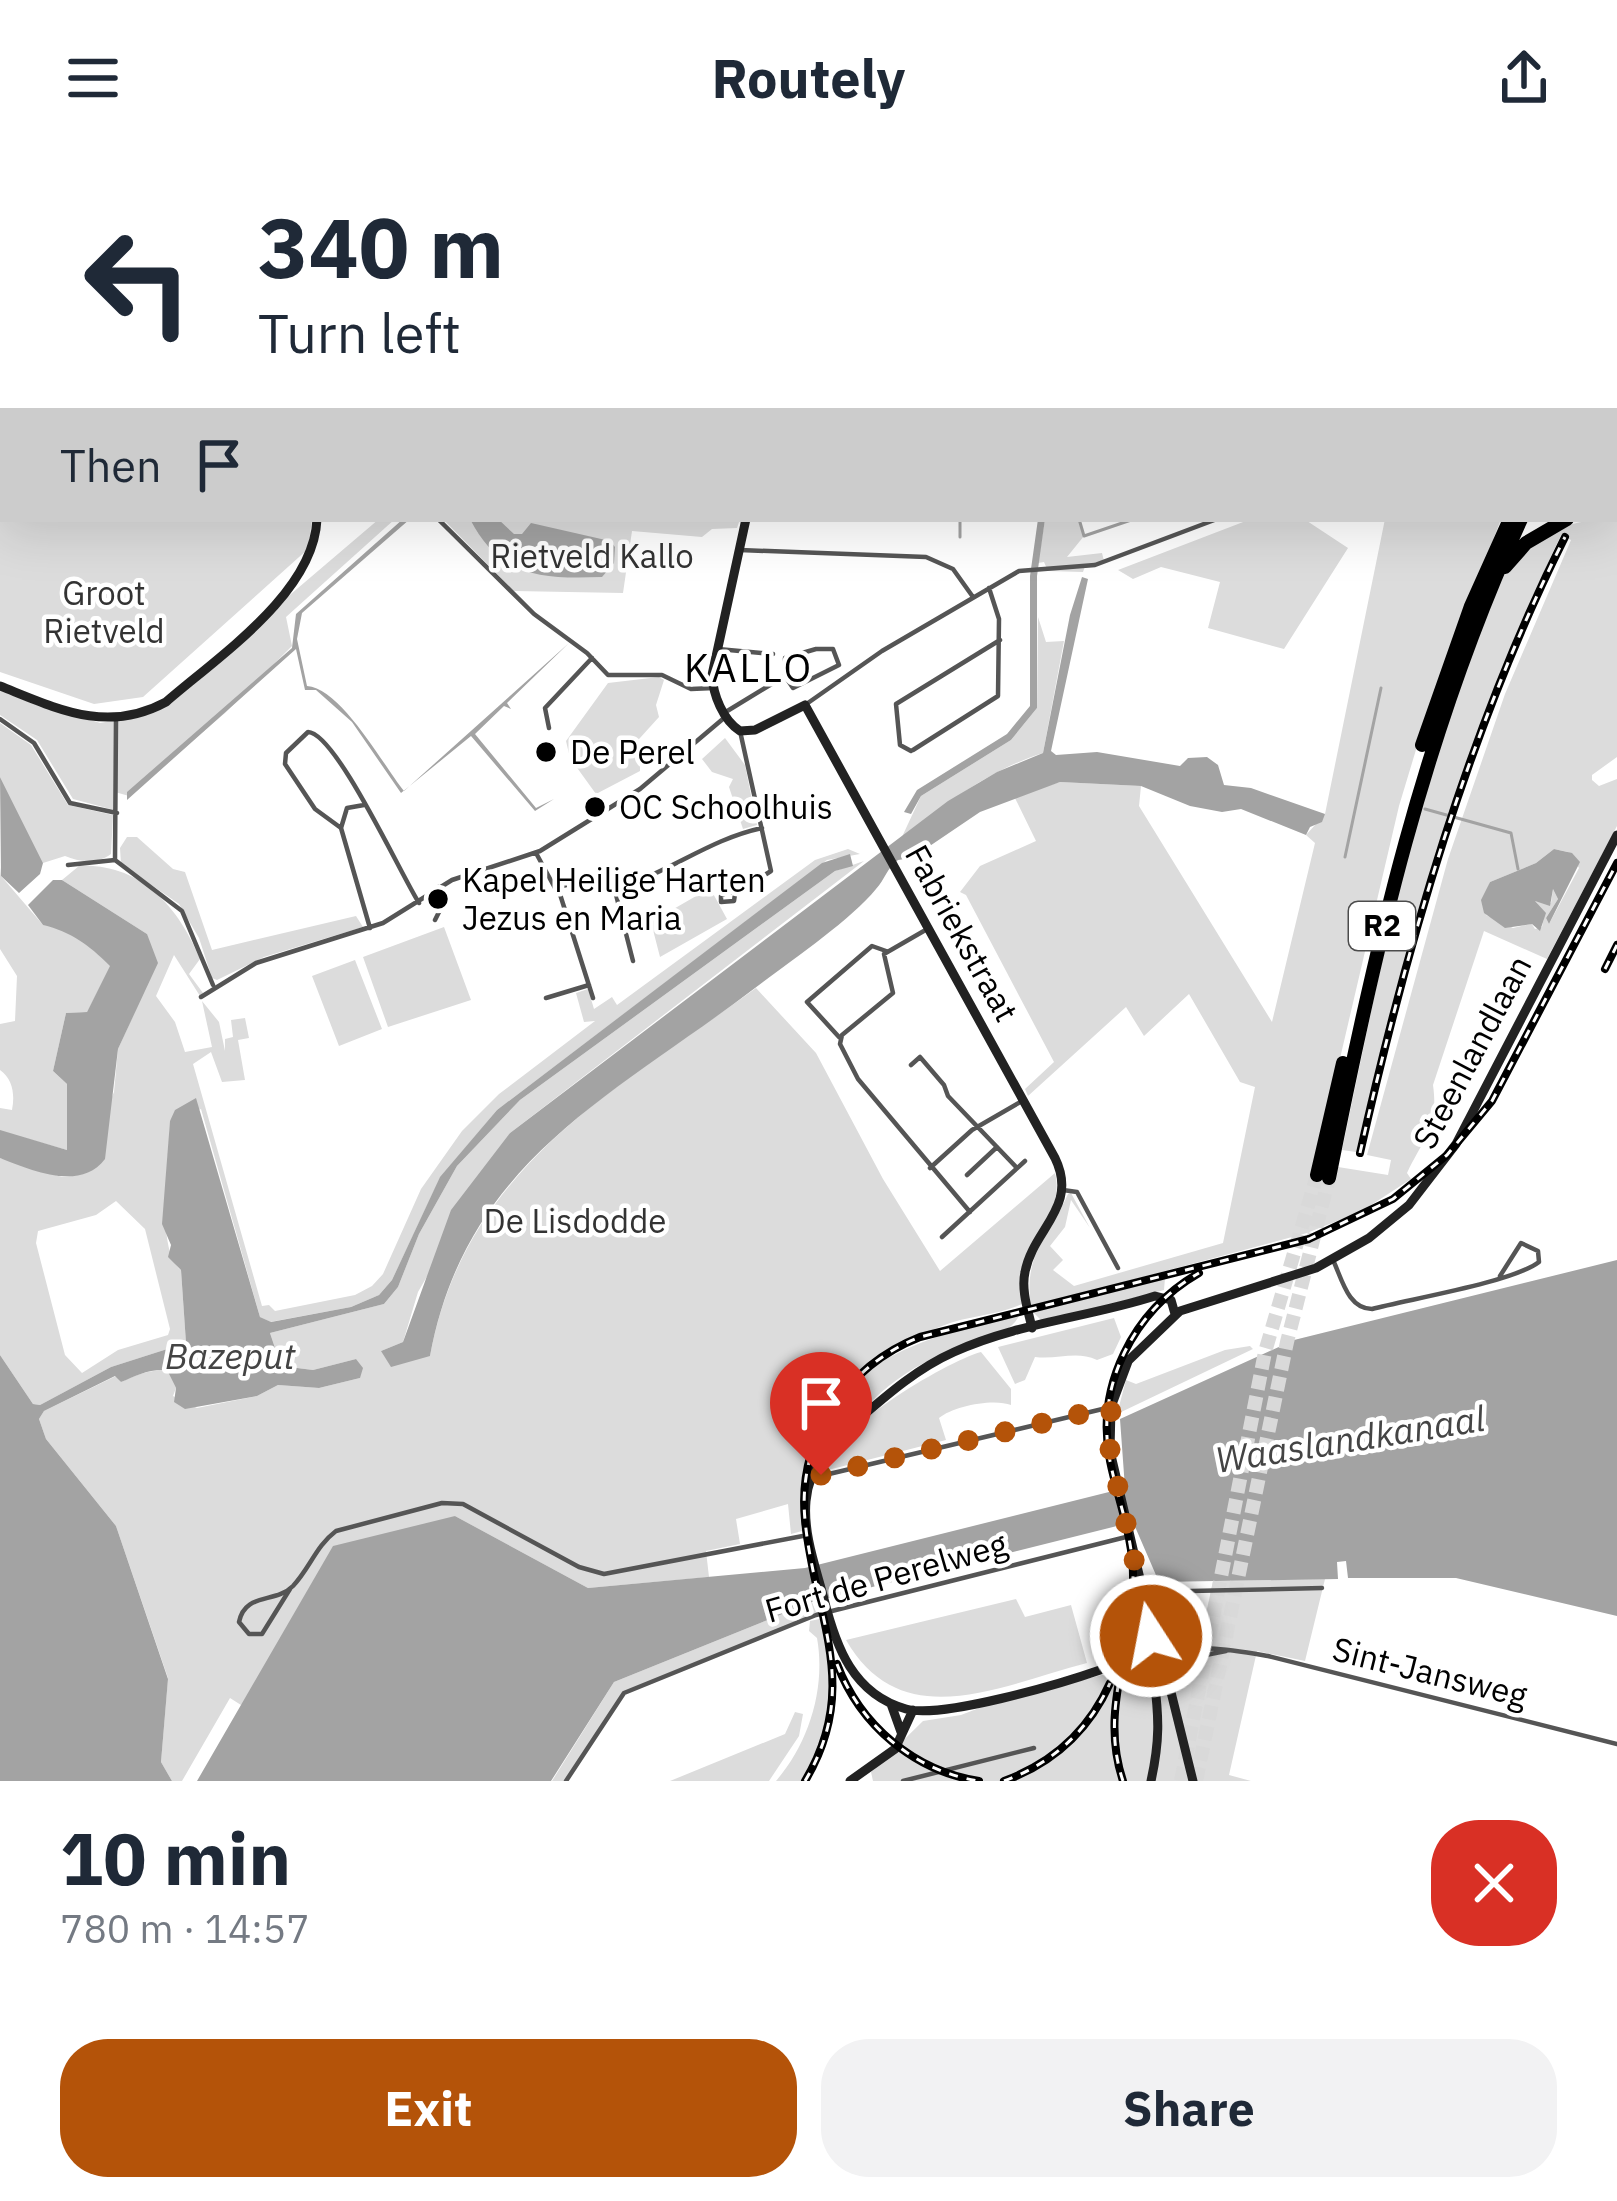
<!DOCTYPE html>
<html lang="en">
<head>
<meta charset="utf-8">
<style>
  :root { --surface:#fff; --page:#f2f2f3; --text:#1f2937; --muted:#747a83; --accent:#b45309 }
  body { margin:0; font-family:"IBM Plex Sans",sans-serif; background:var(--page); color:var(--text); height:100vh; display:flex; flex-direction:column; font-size:45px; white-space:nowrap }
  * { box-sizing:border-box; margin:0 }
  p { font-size:39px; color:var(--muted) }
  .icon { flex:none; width:66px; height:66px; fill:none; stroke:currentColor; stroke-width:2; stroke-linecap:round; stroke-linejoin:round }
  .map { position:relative; height:1625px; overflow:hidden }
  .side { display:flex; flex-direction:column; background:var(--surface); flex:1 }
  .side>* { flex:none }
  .top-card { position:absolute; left:0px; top:0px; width:1617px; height:366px; box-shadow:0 12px 48px #0002; background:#fff; color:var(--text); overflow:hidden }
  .pin { position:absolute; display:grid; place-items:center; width:102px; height:102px; color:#fff; margin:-123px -51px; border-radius:50% 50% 50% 0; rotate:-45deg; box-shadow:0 0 12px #0007 }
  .pin .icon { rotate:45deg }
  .me { position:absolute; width:132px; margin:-66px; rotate:349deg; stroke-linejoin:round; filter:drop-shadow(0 0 9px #0008) }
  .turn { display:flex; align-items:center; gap:42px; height:252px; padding:0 60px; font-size:54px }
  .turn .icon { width:156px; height:156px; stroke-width:2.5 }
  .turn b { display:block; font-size:84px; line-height:102px }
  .then { display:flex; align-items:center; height:114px; padding:0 60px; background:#0003; gap:24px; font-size:45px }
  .round { display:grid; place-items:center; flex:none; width:126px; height:126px; border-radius:48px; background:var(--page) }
  .headline { display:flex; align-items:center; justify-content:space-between; height:204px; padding:0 60px }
  h1 { font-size:72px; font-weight:800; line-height:90px }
  .cta { display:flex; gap:24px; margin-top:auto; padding:24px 60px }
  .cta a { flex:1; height:138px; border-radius:48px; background:var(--accent); color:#fff; font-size:48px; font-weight:800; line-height:138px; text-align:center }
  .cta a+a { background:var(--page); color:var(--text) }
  header { display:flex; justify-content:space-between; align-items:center; height:156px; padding:0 60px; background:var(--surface); font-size:54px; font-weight:800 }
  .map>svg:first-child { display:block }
</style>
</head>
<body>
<header><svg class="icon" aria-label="menu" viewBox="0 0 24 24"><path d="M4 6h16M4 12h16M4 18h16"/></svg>Routely<svg class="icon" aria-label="share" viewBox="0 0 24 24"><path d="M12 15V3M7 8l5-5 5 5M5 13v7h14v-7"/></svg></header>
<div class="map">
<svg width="1617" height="1625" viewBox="0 0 1617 1625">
  <rect width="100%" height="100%" fill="#fff"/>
  <path fill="#dcdcdc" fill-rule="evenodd" d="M0,0L55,3H3V363H312L308,393L143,541L94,548L0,516Z
    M1617,353V601L1592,619V624L1599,630L1617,623V670L1547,803L1484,775L1433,929C1439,972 1423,983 1407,1017L1411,1023L1362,1055L1307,1077L1031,1151C1023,1098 1048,1083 1068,1038L1071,1037L1090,1072L1071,1044L1065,1071L1050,1090L1063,1104L1053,1114L1074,1130L1223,1087L1255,931L1240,926L1189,838L1144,880L1126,851L1028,940L1025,933L1054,906L966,739L960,736L980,710L1036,685L1014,640L1060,626L1141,630L1139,650L1272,866L1315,687L1306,679L1325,658L1385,363H1501L1428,554L1399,650L1313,1018L1338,1011L1388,1019L1391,1004L1367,999L1448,703L1505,538L1571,384L1561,379C1467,576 1406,785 1356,996L1342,994C1377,827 1409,661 1471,501C1483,469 1492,427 1517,402C1545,373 1575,363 1614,363ZM1554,693L1568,696L1579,712L1549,768L1546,762L1558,743L1553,733L1551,747L1535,745L1545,757L1542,771L1535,773L1528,762L1531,768L1513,772L1486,759L1484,741L1490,726L1536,707Z
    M379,363H395L286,461L292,490L225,557L129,640L115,636L114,654L73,643L37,584L0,559V534L100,567L150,558Z
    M443,363H740L737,372L712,373L702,381L632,375L623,437L514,435Z
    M1045,363H1079L1084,380L1067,401L1102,397L1104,405L1085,410L1083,416L1048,415L1044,406L1038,407Z
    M1251,363H1304L1348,392L1284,493L1208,472L1220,426L1161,411L1133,423L1118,414Z
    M1038,461L1046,486L1064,485L1043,597C989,614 945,648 901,683L921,640L1011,584L1037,552Z
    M659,521L664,524L656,549L659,561L630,593L640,605V615L596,638L570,602L566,585L608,527Z
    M0,567L31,589L68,649L113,659L111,698C98,708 79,706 65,700L43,707L0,621Z
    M725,582L745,609L757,669L743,673L729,631L733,623L712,616L702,603Z
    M127,681H137L173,713L185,716L212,794L356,760L363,771L264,801L217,824L212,822L199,782L179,748L121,708L120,692Z
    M848,693L860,698L827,704L497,954L440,1022L392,1124L379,1139L351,1151L270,1166L260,1161L201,953L170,965C170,1000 154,1093 181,1114L186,1187L111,1211L40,1249L33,1248L0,1199V1002L62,1021L78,1019L114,936L118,893L137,851L147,778L62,724L79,710C140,707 178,750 200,803L189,818L203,837L200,840L174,799L156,840L175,866L185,896L212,891L202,845L219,866L225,895V883L233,881L231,864L245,862L249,882L238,884L245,924L222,926L211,896L193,908L262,1150L269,1149L275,1155L355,1139L372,1130L383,1118L421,1033L462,975L499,938L595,865L584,866L576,837L588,833L594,853L612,841L617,849L815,704ZM116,1045L145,1073L170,1173L168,1179L118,1194L82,1217L65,1199L36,1087L38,1075L96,1059Z
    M864,705L510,977L418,1136L403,1186L381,1195L430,1200C465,1011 614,935 756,832L816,897L883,1023L940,1115L1055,1017C1067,1065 1011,1092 1022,1148C997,1160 969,1159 942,1170C875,1195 819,1236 806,1310C802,1332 805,1354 802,1375L791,1378L788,1348L736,1363L740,1388L706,1395L709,1421L588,1432L455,1360L241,1549L230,1542L182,1625H172L161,1606L168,1522L116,1370L46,1283L39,1263L44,1255L116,1220L121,1226C136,1219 147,1214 167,1214L176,1232L173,1240L197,1252L257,1240L278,1229L319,1232L360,1222L356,1203L313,1214L281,1210L270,1177L384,1148L398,1131L419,1078L457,1010L520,944L835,715Z
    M0,711L1,720L43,769C72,771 90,791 111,810L87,856L66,857L53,915L67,928V994L0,975V952L12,954C15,939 13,923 0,914V868L15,865L17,820L0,793Z
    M710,732L727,763L660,801L651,766Z
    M444,771L471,844L388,871L363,801Z
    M355,804L382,873L339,890L312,820Z
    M1165,1122L1164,1134L1043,1166L1031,1154Z
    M1020,1157C1012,1184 950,1193 924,1207C873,1233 839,1280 807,1326C818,1205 924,1183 1020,1157Z
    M1114,1162L1121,1181L1113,1198L1097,1204C1076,1194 1058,1204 1035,1201L1025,1224L1015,1228L998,1191Z
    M1250,1190L1253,1193L1117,1258L1126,1224L1136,1228L1225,1194Z
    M981,1196L1011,1233V1249C994,1242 953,1250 939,1262L946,1284L824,1315C826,1277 945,1206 981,1196Z
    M1325,1423L1305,1505L1257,1495L1229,1619L1251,1625H873L871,1616L923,1565L961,1559L1000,1544L1123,1514L1141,1513L1151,1521L1171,1519L1181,1506L1197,1500L1213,1425Z
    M1016,1443L1025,1461L1071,1449L1087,1507C1001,1529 902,1581 846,1484Z
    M812,1446L816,1456L807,1462L624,1537L566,1625H552L614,1526Z
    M824,1462C839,1518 831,1576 802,1625H776C809,1587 826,1532 817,1482L809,1475L810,1465Z
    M795,1556L803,1558L799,1580L769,1625H670L785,1578Z"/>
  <path fill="#a3a3a3" d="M403,363H410L302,457L297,483L307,530C341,532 383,609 404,635L569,487L507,547L511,553L504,550L475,578L536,652L554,643L535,655L471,580L401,637L352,566L316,534H305L296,493L127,644V636L292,492L296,458Z
    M470,363H498L514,378H522L531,367L610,385L615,391L614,407L602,421C543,423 500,422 470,363Z
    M1038,363H1045L1037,420V552L1011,584L921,640L911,658L904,656L917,634L1007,578L1030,550V420Z
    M1082,421L1088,423L1051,595L1056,599L1097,596L1180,610L1188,602L1207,601L1218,609L1224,629L1251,632L1325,658L1322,666L1310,671L1306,679L1241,653L1222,656L1190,650L1141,630L1060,626L980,656L912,702L898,704C887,712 885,723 876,733C850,765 789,806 755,832C612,941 466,1005 430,1200L391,1211L381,1195L403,1186L451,1054L510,977L948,645L997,616L1043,597L1070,459Z
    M0,621L43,707L40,718L19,737L1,720Z
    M1554,693L1572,697L1580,706L1549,768L1546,762L1558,743L1553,733L1550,750L1535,745L1546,757L1540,775L1532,768L1505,772L1484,757L1481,744L1490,726L1536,707Z
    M850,698L853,710L835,715L520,944L457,1010L419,1078L398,1131L384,1148L270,1177L281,1210L313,1214L356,1203L363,1212L360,1222L319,1232L278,1229L257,1240L185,1253L174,1246L176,1232L167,1214C147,1213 136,1220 121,1226L115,1220L44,1255L39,1263L46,1283L116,1370L168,1523L161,1606L172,1625H0V1199L33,1248L40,1249L111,1211L186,1187L181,1114L168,1101L171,1089L162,1068L170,965L175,954L196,942L260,1161L271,1166L351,1151L379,1139L392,1124L440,1021L497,954L822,707Z
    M53,724H62L147,778L158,807L118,893L105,1003C80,1036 31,1014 0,1002V974L67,994V928L53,915L66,857L87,856L110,810C88,788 71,776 43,769L28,749Z
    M1617,1104V1460L1456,1422H1348L1346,1405L1337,1406L1338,1423L1159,1426L1133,1366L812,1446L614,1526L551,1625H197L333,1390L455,1360L588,1432L805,1412L1125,1332L1120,1263L1294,1184Z"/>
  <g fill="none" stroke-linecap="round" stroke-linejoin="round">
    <path stroke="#a3a3a3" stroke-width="3" d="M1006,0V3
      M278,3L282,0
      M1087,3V0
      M1125,3V0
      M960,363V381
      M1079,363L1084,380L1134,363
      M1425,653L1511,677L1518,713
      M1345,701L1381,532"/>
    <path stroke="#d9d9d9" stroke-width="14" stroke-dasharray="14 7" stroke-linecap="butt" d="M1181,1625L1265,1196L1317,1019
      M1196,1625L1287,1186L1329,1022"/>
    <path stroke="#555" stroke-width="4.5" d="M1464,3V0
      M438,363L534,458L587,497L608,519H662L691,533L714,532
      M740,394L926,401L953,413L973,441
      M718,493L773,498
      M816,493H833L839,509L793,532L785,520V502Z
      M805,549L882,495L1019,415L1095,409L1217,363
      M724,557L785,520
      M0,563L34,587L70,647L117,657
      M116,564L115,704L182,755L213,829
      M549,572L545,552L592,502
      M913,594L998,540L999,463L989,432
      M911,595L900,589L896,548L1000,484
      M364,649L347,652L341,672L370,772
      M341,672L315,653L285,608L286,597L308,576C336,577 400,717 419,747
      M536,697L555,732L600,720L616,732C670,717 707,684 762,672
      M68,709L115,704
      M614,731L633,805
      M558,732L593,842
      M735,738L729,735L721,740V746L734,745L735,738L771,715L740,575
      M435,764L444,746L438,731
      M929,772L884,798L893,837L842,879L840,888L858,923L970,1056
      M201,841L256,807L383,767L452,724L540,695L640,633L724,562
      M546,842L589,829
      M839,881L807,846L872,790L886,795
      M911,909L920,901L944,929L948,940L1017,1012
      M930,1012L972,974L1022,945
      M967,1019L997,991
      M1063,1034L1077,1036L1118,1112
      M942,1081L1025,1005
      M1333,1104C1342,1123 1348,1153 1372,1153C1410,1143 1513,1126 1539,1106L1538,1095L1521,1087L1500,1120
      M814,1317L829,1318L1111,1251
      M290,1433L262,1478H249L239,1466C245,1436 275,1448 293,1430C310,1412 316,1390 336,1375L442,1347L463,1348L579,1411L604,1418L808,1379
      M1145,1443L1191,1435L1322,1432
      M1159,1501C1192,1486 1233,1494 1268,1500L1617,1588
      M1161,1501L1175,1505L1226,1495
      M566,1625L624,1537L816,1459L1130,1380
      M903,1625L1034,1592"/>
    <path stroke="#222" stroke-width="9" d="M60,0L62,3
      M831,3L832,0
      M746,363L712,519C713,539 723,564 740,575L755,574L805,549L1055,1002C1079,1051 1033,1073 1025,1116C1021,1134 1028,1154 1032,1172
      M0,530C58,553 107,578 166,546C219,500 314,437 317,363
      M1129,1203L1111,1251L1110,1295L1145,1444L1149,1487L1166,1516L1193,1625
      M1129,1204L1180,1155L1316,1112L1369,1082L1409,1049L1456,988L1617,679
      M1159,1501C1139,1496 1120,1508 1100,1514C1060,1528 941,1563 906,1553C853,1538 836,1491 824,1443C816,1412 803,1378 806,1345C809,1309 832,1286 858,1264C888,1238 918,1212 954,1196C1017,1167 1090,1161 1155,1140L1171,1144L1175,1158
      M891,1548L901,1576
      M850,1625L895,1593L913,1554
      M1151,1625C1160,1584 1159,1562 1154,1521C1152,1502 1160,1487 1154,1466"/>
    <path stroke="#000" stroke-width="14" d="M1614,164L1617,159
      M1614,186L1617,179
      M1614,324L1617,326
      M1614,350L1617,349
      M1505,411L1526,387L1567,363
      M1422,589L1471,450L1510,363
      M1317,1019L1343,907
      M1329,1022C1374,795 1424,574 1521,363"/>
    <defs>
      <path id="rail" d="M1614,290L1617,284
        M1605,813L1617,789
        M1360,997C1407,788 1469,573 1565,381
        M837,1508C860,1569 914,1615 979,1625
        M805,1625C862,1530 814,1460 805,1364C797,1283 846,1210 920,1181L1309,1083L1393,1043L1447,999L1492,945L1617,707
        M1004,1625C1053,1607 1089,1574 1110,1527
        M1123,1625C1099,1554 1133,1494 1133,1424C1134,1383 1118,1345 1110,1305C1095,1230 1133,1155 1199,1117"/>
    </defs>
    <use href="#rail" stroke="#000" stroke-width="8"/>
    <use href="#rail" stroke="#fff" stroke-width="3" stroke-dasharray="9" stroke-linecap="butt"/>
  </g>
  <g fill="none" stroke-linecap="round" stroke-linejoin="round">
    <path stroke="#b45309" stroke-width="21" stroke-dasharray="0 37.8" d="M821,1319L1111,1251L1110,1295L1151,1480"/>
  </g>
  <g fill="#000" stroke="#fff" stroke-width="4.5">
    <circle cx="546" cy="596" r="12"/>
    <circle cx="595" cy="651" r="12"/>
    <circle cx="438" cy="743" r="12"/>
  </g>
  <g text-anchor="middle" stroke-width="9" stroke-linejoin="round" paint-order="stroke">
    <rect fill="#fff" stroke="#4c4c4c" stroke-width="3" x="1349" y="746" width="66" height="48" rx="9"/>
    <g font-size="30" font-weight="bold" fill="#000">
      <text x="1382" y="780">R2</text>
    </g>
    <g font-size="33" fill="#333" stroke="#fff">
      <text x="592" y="412">Rietveld Kallo</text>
      <text x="104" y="449">Groot<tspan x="104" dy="38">Rietveld</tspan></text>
      <text x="575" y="1077">De Lisdodde</text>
    </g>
    <g font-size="33" fill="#000" stroke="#fff" text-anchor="start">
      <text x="570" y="608">De Perel</text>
      <text x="619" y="663">OC Schoolhuis</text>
      <text x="462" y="736">Kapel Heilige Harten<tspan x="462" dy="38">Jezus en Maria</tspan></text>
    </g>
    <g font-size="33" fill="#000" stroke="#fff">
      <text transform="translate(962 777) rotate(61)" y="12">Fabriekstraat</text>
      <text transform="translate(1472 896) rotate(-62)" y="12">Steenlandlaan</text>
      <text transform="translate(886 1421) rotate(-16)" y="12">Fort de Perelweg</text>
      <text transform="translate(1430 1516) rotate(14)" y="12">Sint-Jansweg</text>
    </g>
    <g font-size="36" font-style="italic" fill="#444" stroke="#fff">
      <text x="230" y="1213">Bazeput</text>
      <text transform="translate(1350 1283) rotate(-9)" y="13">Waaslandkanaal</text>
    </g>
    <g font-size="39" letter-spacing="3" fill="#000" stroke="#fff">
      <text x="749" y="526">KALLO</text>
    </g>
  </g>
</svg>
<div class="pin" style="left:821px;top:1319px;background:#d93025"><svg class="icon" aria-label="arrive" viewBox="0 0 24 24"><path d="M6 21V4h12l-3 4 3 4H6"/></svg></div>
<svg class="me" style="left:1151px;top:1480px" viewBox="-20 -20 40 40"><circle r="17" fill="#b45309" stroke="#fff" stroke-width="3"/><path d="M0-11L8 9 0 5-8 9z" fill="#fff"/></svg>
<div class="top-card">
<div class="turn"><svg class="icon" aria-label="left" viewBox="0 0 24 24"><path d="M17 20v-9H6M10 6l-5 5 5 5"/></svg><div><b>340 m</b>Turn left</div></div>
<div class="then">Then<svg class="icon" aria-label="arrive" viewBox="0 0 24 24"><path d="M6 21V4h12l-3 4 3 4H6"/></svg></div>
</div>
</div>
<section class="side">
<div class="headline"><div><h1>10 min</h1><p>780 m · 14:57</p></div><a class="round" style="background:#d93025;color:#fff"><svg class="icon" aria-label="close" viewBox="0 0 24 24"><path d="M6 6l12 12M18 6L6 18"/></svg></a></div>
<div class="cta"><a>Exit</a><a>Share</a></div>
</section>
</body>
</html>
